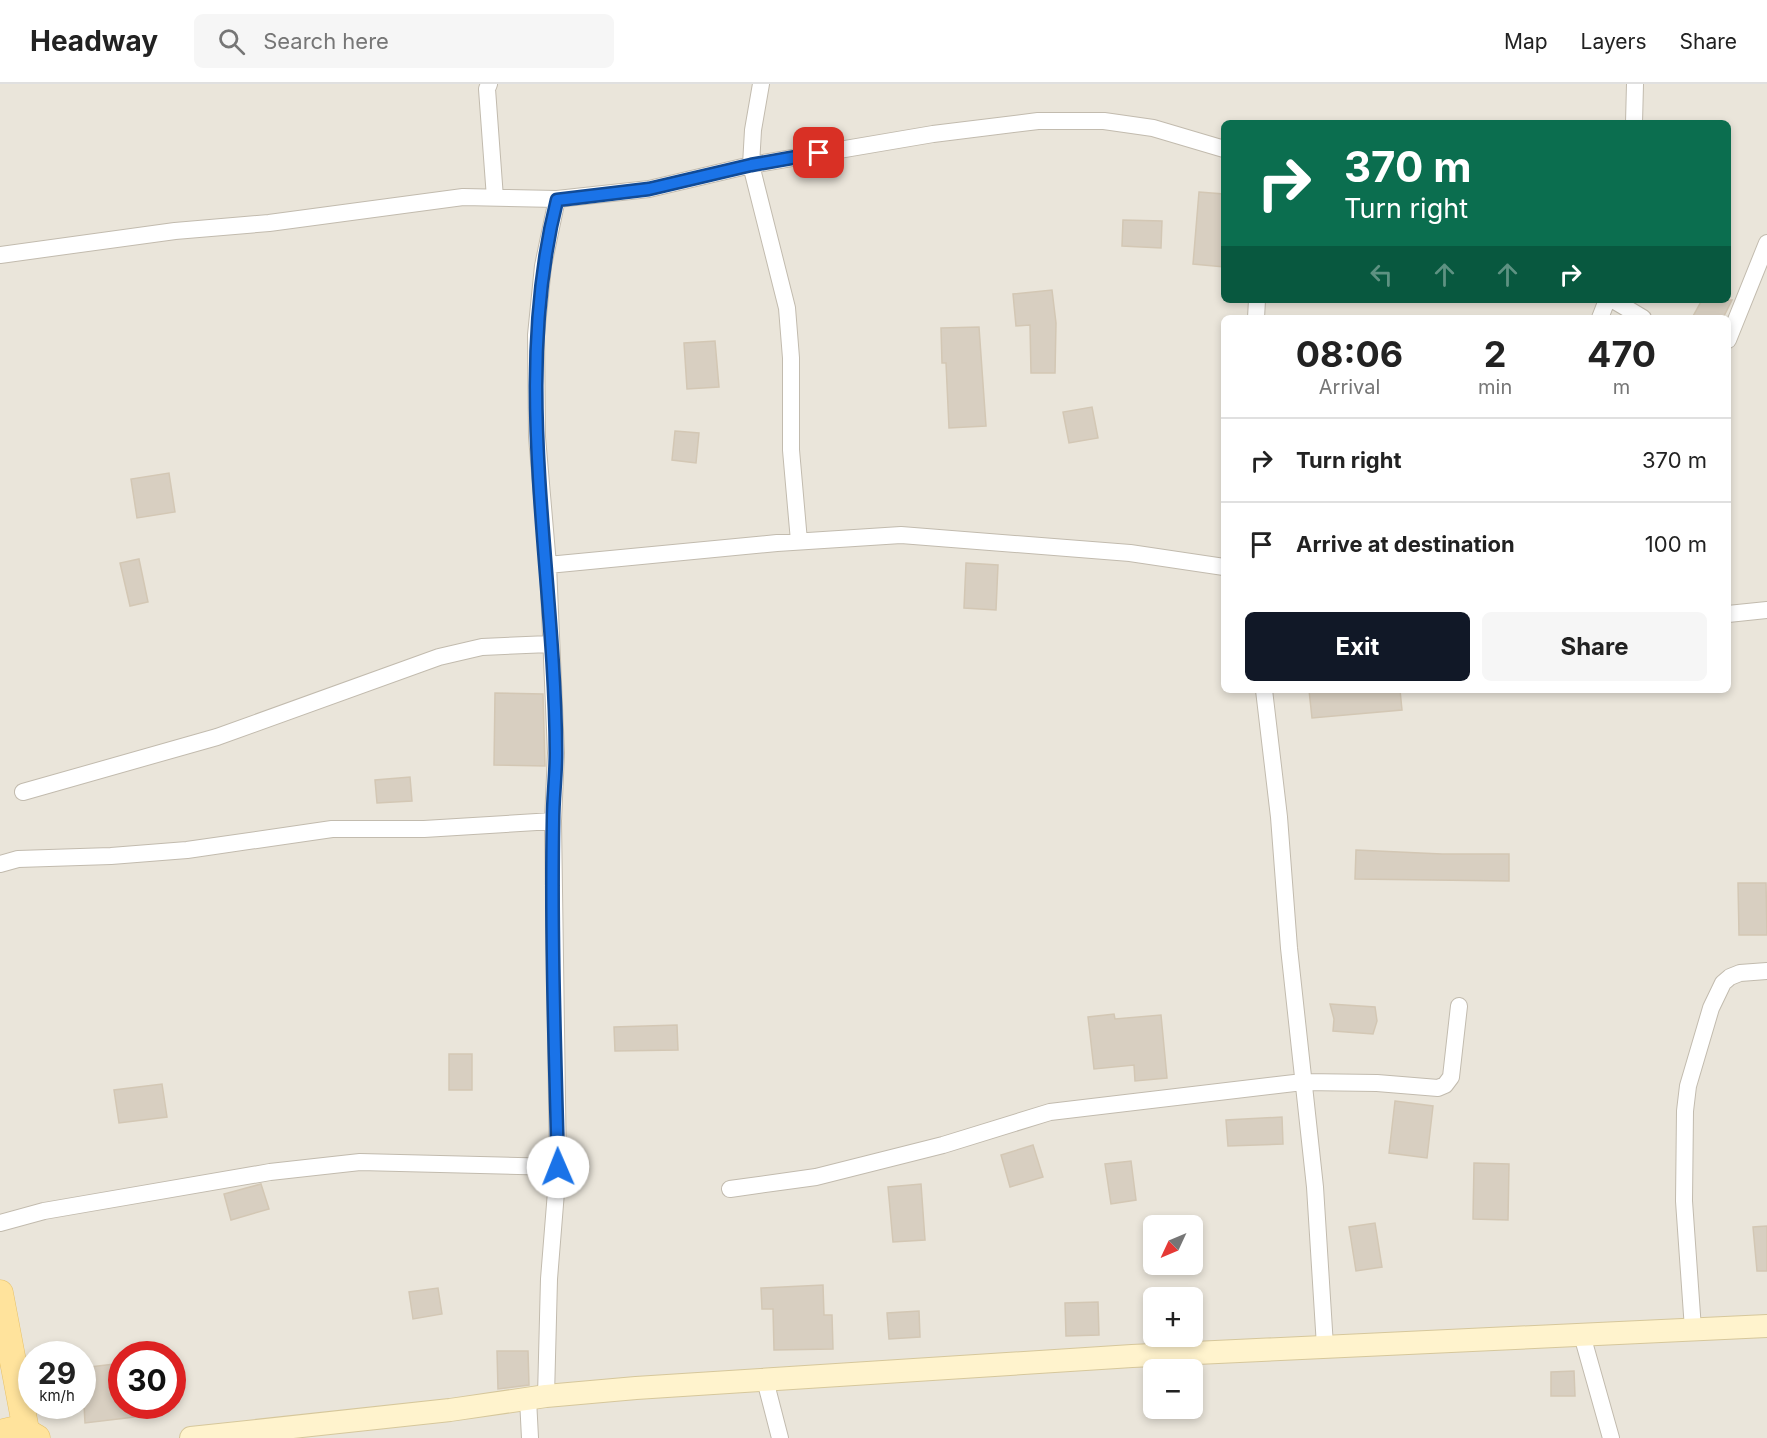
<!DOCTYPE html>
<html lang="en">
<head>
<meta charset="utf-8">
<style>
  :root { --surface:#fff; --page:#f6f6f6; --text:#222; --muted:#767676; --line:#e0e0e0; --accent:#111827 }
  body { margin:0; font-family:Inter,sans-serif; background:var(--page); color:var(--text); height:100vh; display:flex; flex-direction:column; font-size:22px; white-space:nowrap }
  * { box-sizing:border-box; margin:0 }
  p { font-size:20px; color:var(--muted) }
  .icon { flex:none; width:33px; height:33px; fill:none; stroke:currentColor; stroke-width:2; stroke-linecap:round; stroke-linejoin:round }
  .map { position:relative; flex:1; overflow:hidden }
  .panel { position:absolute; left:1221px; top:231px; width:510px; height:378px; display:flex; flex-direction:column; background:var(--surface); border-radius:9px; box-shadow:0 3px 9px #0003 }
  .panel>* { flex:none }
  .guide { position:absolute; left:1221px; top:36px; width:510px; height:183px; border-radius:9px; box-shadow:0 3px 9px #0003; background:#0b6e4f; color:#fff; overflow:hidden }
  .needle { width:39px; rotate:226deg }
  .fabs { position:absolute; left:1143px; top:1131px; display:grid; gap:12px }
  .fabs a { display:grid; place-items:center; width:60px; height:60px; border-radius:9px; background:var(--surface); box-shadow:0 3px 9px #0003; font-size:30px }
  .speed { position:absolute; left:18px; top:1257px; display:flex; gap:12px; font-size:30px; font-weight:700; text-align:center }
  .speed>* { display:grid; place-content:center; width:78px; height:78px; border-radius:50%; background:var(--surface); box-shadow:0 3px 9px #0003; line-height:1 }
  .speed small { font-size:15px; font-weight:400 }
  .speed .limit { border:9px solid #d22; background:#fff; color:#111 }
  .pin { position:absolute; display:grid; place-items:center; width:51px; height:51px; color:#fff; margin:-26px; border-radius:12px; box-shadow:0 3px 9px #0006 }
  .me { position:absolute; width:66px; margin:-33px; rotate:359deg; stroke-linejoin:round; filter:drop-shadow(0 0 4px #0008) }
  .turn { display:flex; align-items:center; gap:21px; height:126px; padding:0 24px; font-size:27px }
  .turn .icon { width:78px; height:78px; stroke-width:2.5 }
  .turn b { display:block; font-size:42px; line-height:51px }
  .lanes { display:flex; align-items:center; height:57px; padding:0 24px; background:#0003; justify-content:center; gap:30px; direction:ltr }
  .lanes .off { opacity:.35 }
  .eta { display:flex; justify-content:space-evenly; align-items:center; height:102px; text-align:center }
  .eta b { font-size:36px; font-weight:700; line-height:42px }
  .button { display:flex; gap:12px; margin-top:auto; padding:12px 24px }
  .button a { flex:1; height:69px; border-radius:9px; background:var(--accent); color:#fff; font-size:24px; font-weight:700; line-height:69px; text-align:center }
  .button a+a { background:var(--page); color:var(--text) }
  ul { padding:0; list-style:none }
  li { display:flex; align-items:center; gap:18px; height:84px; padding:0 24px; border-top:2px solid var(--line) }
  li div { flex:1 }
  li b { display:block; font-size:22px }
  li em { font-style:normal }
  header { display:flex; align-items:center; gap:36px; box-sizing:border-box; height:84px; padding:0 30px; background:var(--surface); border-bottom:2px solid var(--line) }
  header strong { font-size:28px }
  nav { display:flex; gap:33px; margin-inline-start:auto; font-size:21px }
  .search { width:420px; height:54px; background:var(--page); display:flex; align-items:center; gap:15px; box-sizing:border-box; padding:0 21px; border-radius:9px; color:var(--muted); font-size:22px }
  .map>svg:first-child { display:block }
</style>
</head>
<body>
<header>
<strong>Headway</strong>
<div class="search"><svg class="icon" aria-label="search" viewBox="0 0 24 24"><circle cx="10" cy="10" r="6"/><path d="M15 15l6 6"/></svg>Search here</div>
<nav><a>Map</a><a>Layers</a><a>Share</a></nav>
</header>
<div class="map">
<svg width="1767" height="1354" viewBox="0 0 1767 1354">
  <rect width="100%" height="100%" fill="#f6f3ec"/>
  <path fill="#eae5da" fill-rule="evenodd" d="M0,0H1767V1354H0ZM1224,39H1728V216H1224ZM1224,234H1728V606H1224ZM1154,1142H1192V1180H1154ZM1154,1214H1192V1252H1154ZM32,1270H82V1322H32ZM122,1270H172V1322H122ZM1154,1286H1192V1324H1154Z"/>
  <path fill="#d8cfc1" stroke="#d3c7b4" stroke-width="1.5" d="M1199,108L1224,110V183L1193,180Z
    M1123,136L1162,137L1161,164L1122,162Z
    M1052,206L1056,239L1055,289H1031L1030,241L1016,242L1013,210Z
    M1702,216H1732L1723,234H1692Z
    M979,243L986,342L949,344L946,279H942L941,244Z
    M715,257L719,303L687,305L684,259Z
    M1092,323L1098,354L1069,359L1063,328Z
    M675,347L699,349L696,379L672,376Z
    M169,389L175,428L137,434L131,395Z
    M139,475L148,518L130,522L120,479Z
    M966,479L998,481L996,526L964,524Z
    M1309,606H1400L1402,626L1312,634Z
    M495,609L543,610L545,682L494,681Z
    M410,693L412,717L377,719L375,696Z
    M1356,766L1442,770H1509V797L1355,795Z
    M1738,799H1766L1767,851H1739Z
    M1330,920L1375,923L1377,937L1373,950L1333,947L1334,935Z
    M1114,930L1115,935L1161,931L1167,994L1135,997L1134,981L1094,985L1088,933Z
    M677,941L678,966L615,967L614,943Z
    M449,970H472V1006H449Z
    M162,1000L167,1033L119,1039L114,1006Z
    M1395,1017L1433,1022L1427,1074L1389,1069Z
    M1282,1033L1283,1060L1228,1062L1226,1036Z
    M1033,1061L1043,1093L1010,1103L1001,1071Z
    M1131,1077L1136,1116L1111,1120L1105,1080Z
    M1474,1079L1509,1080L1508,1136L1473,1135Z
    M261,1100L269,1125L231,1136L224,1110Z
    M921,1100L925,1156L893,1158L888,1103Z
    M1375,1139L1382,1183L1356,1187L1349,1143Z
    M1767,1142V1187H1757L1753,1143Z
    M823,1201L824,1231H832L833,1265L774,1266L773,1225H762L761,1204Z
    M438,1204L442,1230L413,1235L409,1208Z
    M1098,1218L1099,1251L1066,1252L1065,1219Z
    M919,1227L920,1253L889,1255L887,1229Z
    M497,1267H528L529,1301L498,1305Z
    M122,1279V1322H150L151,1331L85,1339L82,1284Z
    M1574,1287L1575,1312H1551V1288Z"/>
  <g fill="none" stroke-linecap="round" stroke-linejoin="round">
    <defs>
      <path id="street" d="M489,0L487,5L495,114
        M761,0L753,46L751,81L787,224L791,274V366L799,457
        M1634,39L1635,0
        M0,171L175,147L269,139L463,113L557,115L649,105L751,81L933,50L1038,37H1104L1153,44L1224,65
        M1613,216L1643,234
        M1256,234L1257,216
        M1600,234L1607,216
        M1728,256L1767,159
        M548,481L777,459L901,451L1130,469L1224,483
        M1728,530L1767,526
        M1264,606L1279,733L1289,864L1315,1103L1325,1262
        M23,708L217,653L439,573L482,563L550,560
        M0,780L18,775L111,772L187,766L332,745H424L553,737
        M730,1105L816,1093L943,1061L1050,1028L1303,998L1377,999L1438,1004L1445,1001L1451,993L1459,922
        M0,1139L44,1127L270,1088L360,1078L558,1083
        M1693,1245L1684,1117L1685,1027L1688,1002L1711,924L1723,899L1730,893L1740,889L1767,887
        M1582,1251L1611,1354
        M765,1296L780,1354
        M546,1312L549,1195L558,1083L553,737L556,669L548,481L537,353L536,251L543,182L557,115
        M528,1315L530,1354"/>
      <path id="secondary" d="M191,1354L450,1326L546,1312L636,1304L1132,1272L1767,1242"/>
      <path id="primary" d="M0,1209L26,1346
        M0,1349L20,1344L37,1354"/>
    </defs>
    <use href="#street" stroke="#c2bbae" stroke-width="18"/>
    <use href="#secondary" stroke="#d6c79b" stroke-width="24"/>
    <use href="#primary" stroke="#e6c16a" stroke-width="27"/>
    <use href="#street" stroke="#fff" stroke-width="16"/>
    <use href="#secondary" stroke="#fff3cd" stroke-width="22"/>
    <use href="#primary" stroke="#ffe39c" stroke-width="26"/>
  </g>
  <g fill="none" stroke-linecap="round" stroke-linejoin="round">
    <defs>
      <path id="route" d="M558,1083C555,968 551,852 553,737C553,714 556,691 556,669C555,484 511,297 557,116L649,105L751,81L819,69"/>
    </defs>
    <use href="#route" stroke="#114b97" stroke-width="15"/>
    <use href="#route" stroke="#1a73e8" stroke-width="10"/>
  </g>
</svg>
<div class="fabs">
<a><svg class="needle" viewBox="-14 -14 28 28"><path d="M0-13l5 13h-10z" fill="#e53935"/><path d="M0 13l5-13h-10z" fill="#767676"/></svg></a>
<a>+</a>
<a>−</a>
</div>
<div class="speed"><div>29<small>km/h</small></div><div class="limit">30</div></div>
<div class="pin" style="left:819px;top:69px;background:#d93025"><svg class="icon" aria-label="arrive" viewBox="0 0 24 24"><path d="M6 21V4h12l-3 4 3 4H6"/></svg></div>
<svg class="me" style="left:558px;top:1083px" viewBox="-20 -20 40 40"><circle r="19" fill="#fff"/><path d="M0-13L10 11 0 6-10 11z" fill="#1a73e8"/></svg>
<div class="guide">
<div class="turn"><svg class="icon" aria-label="right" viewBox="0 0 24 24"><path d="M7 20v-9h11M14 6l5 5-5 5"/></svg><div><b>370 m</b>Turn right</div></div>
<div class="lanes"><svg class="icon off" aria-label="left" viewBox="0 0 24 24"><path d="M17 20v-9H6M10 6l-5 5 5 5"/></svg><svg class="icon off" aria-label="ahead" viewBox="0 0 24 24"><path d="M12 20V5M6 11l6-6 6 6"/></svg><svg class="icon off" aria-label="ahead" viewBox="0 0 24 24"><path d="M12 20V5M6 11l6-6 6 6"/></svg><svg class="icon" aria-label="right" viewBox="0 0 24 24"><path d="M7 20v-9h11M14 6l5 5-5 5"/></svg></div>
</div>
<section class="panel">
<div class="eta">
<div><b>08:06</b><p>Arrival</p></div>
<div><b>2</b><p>min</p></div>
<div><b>470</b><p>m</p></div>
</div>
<ul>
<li><svg class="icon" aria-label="right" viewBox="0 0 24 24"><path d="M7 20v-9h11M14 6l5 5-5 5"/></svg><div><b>Turn right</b></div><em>370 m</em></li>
<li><svg class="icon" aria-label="arrive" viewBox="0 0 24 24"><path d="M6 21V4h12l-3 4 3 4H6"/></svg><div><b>Arrive at destination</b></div><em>100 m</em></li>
</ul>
<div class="button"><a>Exit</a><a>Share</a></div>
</section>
</div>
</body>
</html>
